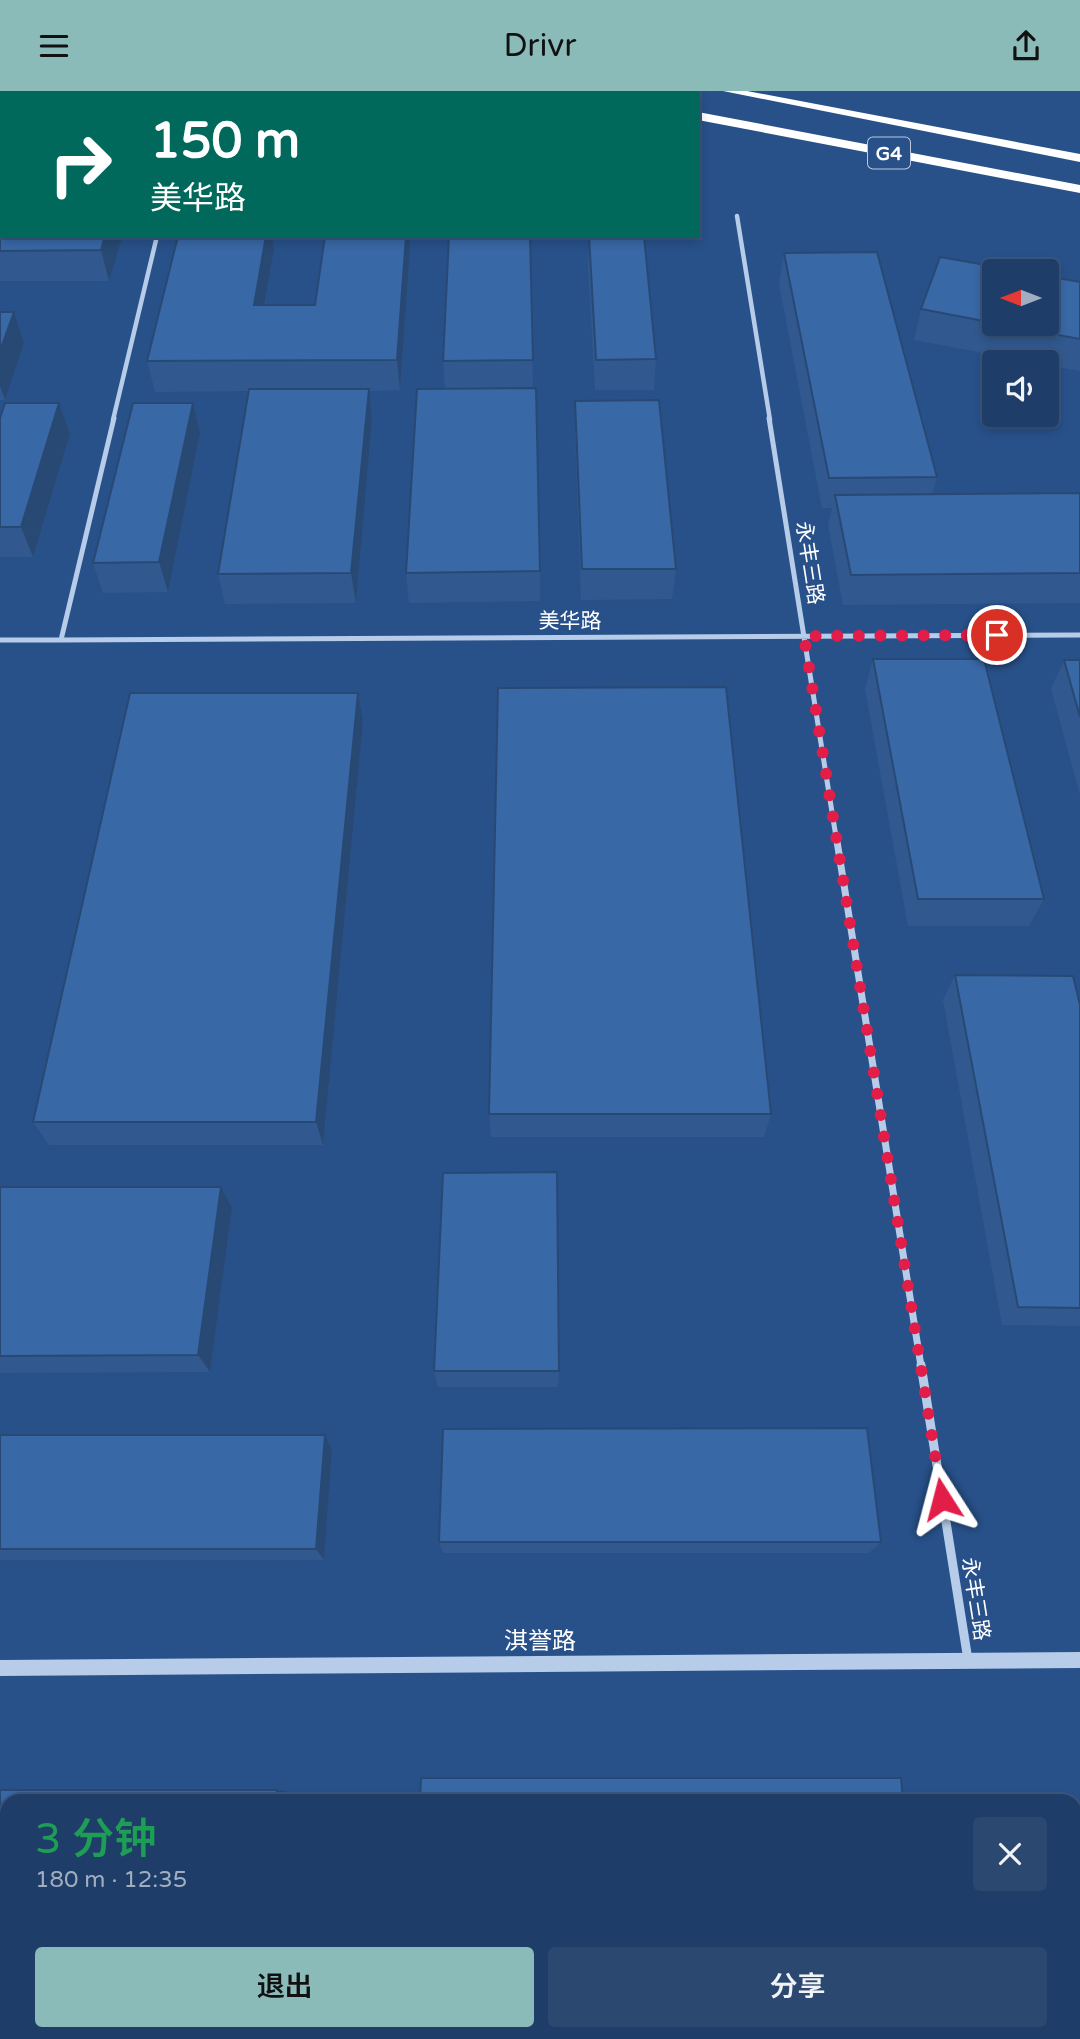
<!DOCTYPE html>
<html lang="zh">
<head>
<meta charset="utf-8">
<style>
  :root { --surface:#1e3d68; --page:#2b4871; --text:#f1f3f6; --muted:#a1aec0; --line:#3c567c; --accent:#8bbbb9 }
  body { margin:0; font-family:"Varela Round","Noto Sans SC",sans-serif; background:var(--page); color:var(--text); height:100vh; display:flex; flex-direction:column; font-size:26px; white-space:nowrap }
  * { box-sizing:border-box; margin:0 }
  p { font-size:23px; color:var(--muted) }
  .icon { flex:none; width:38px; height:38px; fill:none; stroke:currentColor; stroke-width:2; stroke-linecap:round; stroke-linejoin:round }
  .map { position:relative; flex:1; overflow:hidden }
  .panel { position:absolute; left:0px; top:1703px; width:1082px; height:247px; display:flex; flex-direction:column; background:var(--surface); border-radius:21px 21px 0 0; box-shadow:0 4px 10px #0003,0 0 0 2px var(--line) }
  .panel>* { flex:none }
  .hud { position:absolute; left:0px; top:0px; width:700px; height:147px; box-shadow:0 4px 10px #0003,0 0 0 2px var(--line); background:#00695c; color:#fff; overflow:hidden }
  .needle { width:46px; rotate:270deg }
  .controls { position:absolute; left:982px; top:168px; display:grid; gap:14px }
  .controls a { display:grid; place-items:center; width:77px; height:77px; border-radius:7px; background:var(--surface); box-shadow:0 4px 10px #0003,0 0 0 2px var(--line); font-size:35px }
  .pin { position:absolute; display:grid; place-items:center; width:60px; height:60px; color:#fff; margin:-30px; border:4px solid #fff; border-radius:50%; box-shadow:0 2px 7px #0007 }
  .me { position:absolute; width:77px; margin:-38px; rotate:351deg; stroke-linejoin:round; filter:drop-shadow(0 0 5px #0008) }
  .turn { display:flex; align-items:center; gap:24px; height:147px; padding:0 35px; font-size:32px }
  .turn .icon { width:91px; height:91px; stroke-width:2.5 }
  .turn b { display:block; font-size:49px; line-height:60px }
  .round { display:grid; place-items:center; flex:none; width:74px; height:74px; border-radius:7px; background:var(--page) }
  .overview { display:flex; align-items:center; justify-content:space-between; height:119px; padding:0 35px }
  h1 { font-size:42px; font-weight:600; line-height:52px; color:#1e9e55 }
  .cta { display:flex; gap:14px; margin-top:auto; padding:14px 35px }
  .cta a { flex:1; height:80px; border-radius:7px; background:var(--accent); color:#111; font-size:28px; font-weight:600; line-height:80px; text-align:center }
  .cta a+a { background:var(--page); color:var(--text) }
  header { display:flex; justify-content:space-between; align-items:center; height:91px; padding:0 35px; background:var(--accent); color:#111; font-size:32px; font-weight:600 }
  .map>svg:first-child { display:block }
</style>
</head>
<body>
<header><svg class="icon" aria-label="menu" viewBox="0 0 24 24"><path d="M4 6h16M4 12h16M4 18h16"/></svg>Drivr<svg class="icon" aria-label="share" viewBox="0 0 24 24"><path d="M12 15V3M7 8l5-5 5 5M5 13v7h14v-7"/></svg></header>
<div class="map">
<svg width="1080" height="1948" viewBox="0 0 1080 1948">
  <rect width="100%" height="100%" fill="#28518a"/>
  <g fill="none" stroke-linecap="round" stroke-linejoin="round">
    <path stroke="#b6cce9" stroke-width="4.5" d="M737,125L770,329
      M113,329L157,145"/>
    <path stroke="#b6cce9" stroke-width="5" d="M769,327L836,746
      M0,549H61L114,327
      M61,549L1080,544"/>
    <path stroke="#b6cce9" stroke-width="7" d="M836,744L921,1275"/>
    <path stroke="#b6cce9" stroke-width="9" d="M921,1274L968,1569"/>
    <path fill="#b6cce9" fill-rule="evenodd" d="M1080,1561V1577L0,1585V1569Z"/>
    <path fill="#fff" fill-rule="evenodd" d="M569,0H587L589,2H570Z
      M723,0H747L1080,63V71Z
      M698,21L1080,94V102L698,29Z"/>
  </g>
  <path fill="#31598f" d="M0,75H2V145H121L109,190H0Z
    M178,145H272L274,159L265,214H315L410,159L400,299L369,300L372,329L356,512L225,513L218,483L249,300L155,301L147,270Z
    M530,145L533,297L540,480V510L409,512L406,482L445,298L443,270Z
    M589,145L656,268L654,299H595L588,173Z
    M784,162L937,386L932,403L1080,402V512L843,514L828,434L832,417H822L779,193Z
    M994,180V233H1046L1080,191V280L1046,274V271H1031L914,249L921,218Z
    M0,221L24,252L5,309H0Z
    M575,310L676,478L672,508L581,509L575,341Z
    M59,312L70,343L33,466H0V327Z
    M193,312L200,342L168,501L103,502L93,472Z
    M873,568L1044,808L1029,835H908L865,598Z
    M1064,569H1080V704L1051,598Z
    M363,631L323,1054H49L33,1031Z
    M955,884L1080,914V1235L1002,1234L943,909Z
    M489,1023H771L764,1046H491Z
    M0,1096L232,1117L210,1281L0,1282Z
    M434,1280H559L558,1296H438Z
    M0,1344H325L332,1358L324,1469H0Z
    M439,1451H881L869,1462H443Z"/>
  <path fill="#284974" d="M105,145L122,146L109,190L101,159Z
    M266,145H272L274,159L259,245L254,214Z
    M406,145H409L410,159L400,299L397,269Z
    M14,221L24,252L5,309L0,295V260Z
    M369,298L372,329L356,512L351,482Z
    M59,312L70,343L33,466L21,436Z
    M193,312L200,342L168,501L159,471Z
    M358,602L363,631L323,1054L316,1031Z
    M221,1096L232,1117L210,1281L198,1264Z
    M325,1344L332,1358L324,1469L316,1458Z
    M277,1699L288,1701L287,1710H276Z"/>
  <path fill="#3968a6" stroke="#284974" stroke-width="2" d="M14,0H152V2H13Z
    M0,75H2V101H0Z
    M0,116H2V145H105L101,159L0,160Z
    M178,145H266L254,214H315L325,145H406L397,269L147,270Z
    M449,145H530L533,269L443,270Z
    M589,145H644L656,268L596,269Z
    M877,161L937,386L829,387L784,162Z
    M940,166L1020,180H994V232L921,218Z
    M1046,185L1080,191V248L999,233H1046Z
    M0,221H14L0,260Z
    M536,297L540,480L406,482L417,298Z
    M249,298H369L351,482L218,483Z
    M659,309L676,478H582L575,310Z
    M5,312H59L21,436H0V327Z
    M133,312H193L159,471L93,472Z
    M1080,402V482L851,484L835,404Z
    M873,568H984L1044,808H918Z
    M1064,569H1080V626Z
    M726,596L771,1023H489L498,597Z
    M130,602H358L316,1031H33Z
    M955,884L1073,885L1080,914V1217L1018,1216Z
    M557,1081L559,1280H434L443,1082Z
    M0,1096H221L198,1264L0,1265Z
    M867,1337L881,1451H439L443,1338Z
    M0,1344H325L316,1458H0Z
    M421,1687H901L903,1710H420Z
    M0,1699H277L276,1710H7V1822H0Z"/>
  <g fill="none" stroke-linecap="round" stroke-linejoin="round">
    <path stroke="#e11d48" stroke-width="12" stroke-dasharray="0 21.6" d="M942,1408L804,545L997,544"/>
  </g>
  <g text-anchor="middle" stroke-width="7" stroke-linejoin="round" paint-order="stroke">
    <rect fill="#28518a" stroke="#becbdc" stroke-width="2" x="868" y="46.5" width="42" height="31" rx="5"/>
    <g font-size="19" font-weight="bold" fill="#fff">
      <text x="889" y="69">G4</text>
    </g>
    <g font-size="21" fill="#fff" stroke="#28518a">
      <text transform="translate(810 472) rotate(81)" y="7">永丰三路</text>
      <text x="570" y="537">美华路</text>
      <text transform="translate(976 1508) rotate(81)" y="7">永丰三路</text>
    </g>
    <g font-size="24" fill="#fff" stroke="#28518a">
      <text x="540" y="1558">淇誉路</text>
    </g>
  </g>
</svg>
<div class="controls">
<a><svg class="needle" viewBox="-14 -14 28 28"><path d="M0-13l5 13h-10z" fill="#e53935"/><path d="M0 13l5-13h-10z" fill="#a1aec0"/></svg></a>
<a><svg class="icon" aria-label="sound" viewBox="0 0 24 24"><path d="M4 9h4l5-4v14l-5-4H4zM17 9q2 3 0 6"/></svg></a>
</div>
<div class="pin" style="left:997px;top:544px;background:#d93025"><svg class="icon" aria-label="arrive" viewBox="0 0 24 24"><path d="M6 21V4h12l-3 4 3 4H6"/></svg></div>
<svg class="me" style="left:942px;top:1408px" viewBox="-20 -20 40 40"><path d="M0-17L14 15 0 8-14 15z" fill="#e11d48" stroke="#fff" stroke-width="4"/></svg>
<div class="hud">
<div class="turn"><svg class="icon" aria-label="right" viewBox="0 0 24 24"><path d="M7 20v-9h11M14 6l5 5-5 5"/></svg><div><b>150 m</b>美华路</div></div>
</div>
<section class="panel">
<div class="overview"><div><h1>3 分钟</h1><p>180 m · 12:35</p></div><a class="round"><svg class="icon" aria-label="close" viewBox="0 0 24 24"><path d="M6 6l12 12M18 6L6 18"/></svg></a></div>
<div class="cta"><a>退出</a><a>分享</a></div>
</section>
</div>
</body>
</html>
